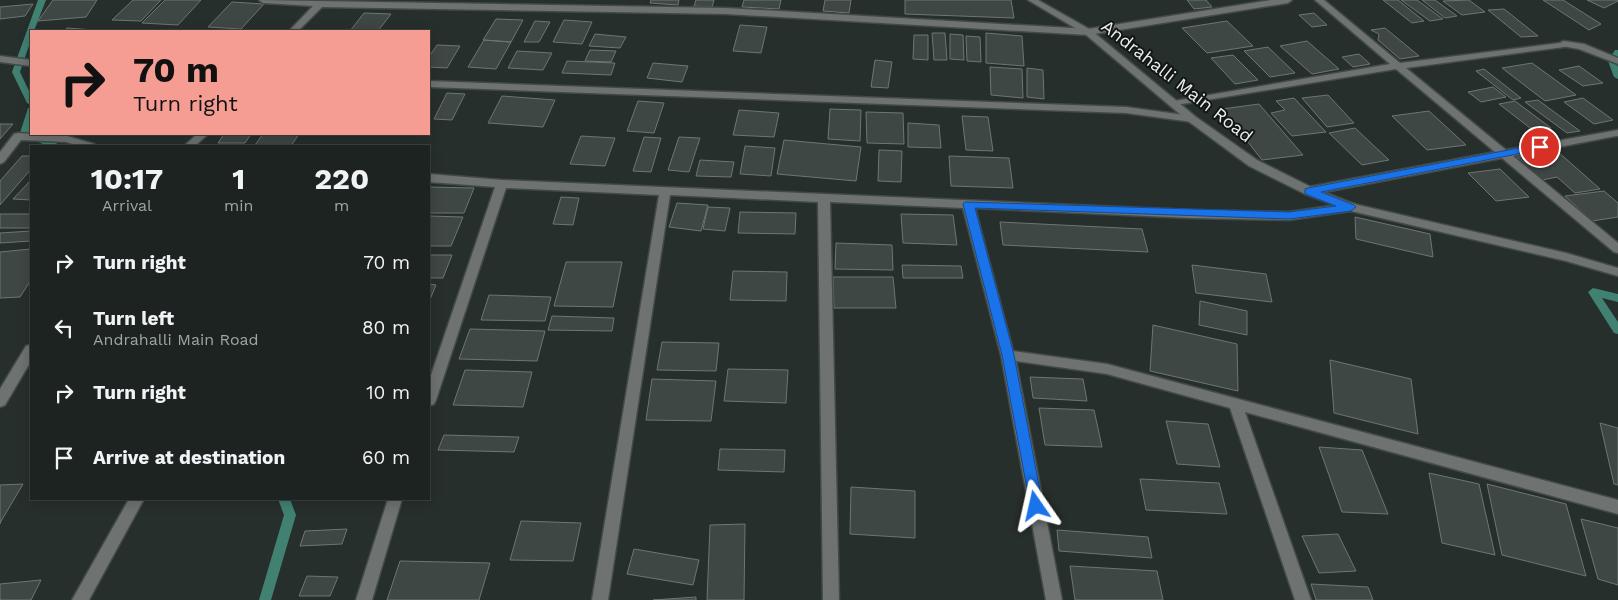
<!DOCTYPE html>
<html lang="en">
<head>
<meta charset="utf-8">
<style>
  :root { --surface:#1d2321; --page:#252b2a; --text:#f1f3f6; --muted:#a0a4a5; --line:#3b403f }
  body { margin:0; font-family:"Work Sans",sans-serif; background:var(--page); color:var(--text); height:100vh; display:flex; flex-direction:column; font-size:19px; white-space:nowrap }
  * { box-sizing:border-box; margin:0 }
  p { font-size:16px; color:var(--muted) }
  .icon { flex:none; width:28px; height:28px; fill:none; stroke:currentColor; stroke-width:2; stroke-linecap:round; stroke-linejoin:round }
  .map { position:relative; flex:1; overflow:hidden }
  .sheet { position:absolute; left:30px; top:145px; width:400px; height:355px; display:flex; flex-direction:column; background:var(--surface); border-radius:0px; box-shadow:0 2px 12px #0003,0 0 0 1px var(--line) }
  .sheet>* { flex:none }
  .hud { position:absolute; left:30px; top:30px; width:400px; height:105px; border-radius:0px; box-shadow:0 2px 12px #0003,0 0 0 1px var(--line); background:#f59c93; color:#111; overflow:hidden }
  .pin { position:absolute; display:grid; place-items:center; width:42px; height:42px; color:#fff; margin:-21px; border:2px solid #fff; border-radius:50%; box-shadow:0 1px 5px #0007 }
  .me { position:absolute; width:55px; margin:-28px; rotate:349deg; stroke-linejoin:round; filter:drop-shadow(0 0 4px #0008) }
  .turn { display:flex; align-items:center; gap:18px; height:105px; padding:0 20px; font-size:22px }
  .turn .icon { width:65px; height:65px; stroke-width:2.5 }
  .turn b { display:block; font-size:35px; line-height:42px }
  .eta { display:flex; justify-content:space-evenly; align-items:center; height:85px; text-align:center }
  .eta b { font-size:30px; font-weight:700; line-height:35px }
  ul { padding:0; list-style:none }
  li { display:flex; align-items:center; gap:15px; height:65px; padding:0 20px }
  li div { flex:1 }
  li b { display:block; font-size:19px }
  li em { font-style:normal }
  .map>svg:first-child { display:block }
</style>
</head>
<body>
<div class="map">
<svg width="1618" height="600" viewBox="0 0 1618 600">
  <rect width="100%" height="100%" fill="#272f2c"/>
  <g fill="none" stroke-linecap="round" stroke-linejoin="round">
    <path fill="#418172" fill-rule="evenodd" d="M38,0H46L34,31H31V40L20,72L31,95V105L27,103L12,72Z
      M1615,50H1618V58L1616,61L1618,67V79L1614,77L1608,61Z
      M28,108H31V123L29,132L58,144L59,146H48L21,135L20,133Z
      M1593,288L1618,294V302L1602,298L1618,322V334L1614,333L1588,292Z
      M278,499H290L296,515L271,600H259L284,515Z"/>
  </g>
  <path fill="#3f4745" stroke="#6d7673" d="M53,0H97L86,17L38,21Z
    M133,0H161L141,21L112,20Z
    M165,0H201L178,25L142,23Z
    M651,0H679L678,5L650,3Z
    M696,0H714L712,7L694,6Z
    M744,0H781L779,9L742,7Z
    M825,0H851L849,13L823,11Z
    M905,0H1011L1014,18L905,14Z
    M1187,0H1206L1212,7L1194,9Z
    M1383,0H1398L1424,21L1412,23Z
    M1401,0H1417L1443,19L1430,21Z
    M1422,0H1435L1457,16L1445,18Z
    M1469,0L1485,12L1462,15L1443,1Z
    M1543,0H1563L1601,24L1589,30Z
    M1587,0H1618V1L1604,8Z
    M232,2L264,4L241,29L208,27Z
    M33,4L25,16L0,19V7Z
    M1504,9L1538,36L1521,37L1488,10Z
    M364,13L391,14L378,31H350Z
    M1314,13L1327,25L1312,27L1299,15Z
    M496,19L523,20L511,42L483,40Z
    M564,20L592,22L582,44L553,42Z
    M535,21L550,22L539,42H524Z
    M1227,21L1253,46L1207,53L1182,28Z
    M740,25L767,27L761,53L733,51Z
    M67,28L95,30L93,31H64Z
    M1385,28L1419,56L1400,59L1378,40L1379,34L1371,30Z
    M932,33H945L947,60H934Z
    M986,33L1022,36L1024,66L986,63Z
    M595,34L626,37L620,48L589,46Z
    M950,34L963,35L964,60L950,59Z
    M914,35H928V60L913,59Z
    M966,36L980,37L981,62L967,61Z
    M484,40L511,42L496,69L468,67Z
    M1307,41L1339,69L1312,74L1280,46Z
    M437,45L460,46L447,68L429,67V57Z
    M1268,47L1295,73L1270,77L1244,51Z
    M590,50L616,51L611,62L585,61Z
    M517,51L552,53L543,70L508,68Z
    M1359,54L1370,64L1353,67L1342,57Z
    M1233,55L1258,80L1235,84L1211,58Z
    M875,60L892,62L888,88L871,87Z
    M567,61L615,63L611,75L562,73Z
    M653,63L688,66L682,82L647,78Z
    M1532,63L1576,95L1545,101L1502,68Z
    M1579,66L1603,83L1583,86L1559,70Z
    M990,67L1022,69L1023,98L991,95Z
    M1027,68L1043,70L1044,99L1027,97Z
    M1484,69L1521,98L1513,100L1476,71Z
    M1493,87L1506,97L1481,102L1468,92Z
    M447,93L465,94L452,120L434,119Z
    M1328,95L1354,123L1327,127L1302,98Z
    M502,96L555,100L543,127L488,123Z
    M1294,98L1326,132L1292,136L1271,113L1285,110L1276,101Z
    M1583,98L1613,120L1594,124L1564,102Z
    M1538,100L1580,131L1567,133L1525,102Z
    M638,101L664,103L654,133L627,131Z
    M1515,101L1551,128L1534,131L1499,104Z
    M1259,104L1303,155L1262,160L1222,109Z
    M830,109L861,110L860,141L828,139Z
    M739,110L779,113L774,137L733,135Z
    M1429,111L1466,145L1427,150L1392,116Z
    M866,112L903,113L904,144L867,143Z
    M962,116L988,117L993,151L966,150Z
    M908,123L939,125L941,148L908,147Z
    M0,124H13L0,139Z
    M1355,128L1389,160L1362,165L1329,133Z
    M224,134H251L245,143H218Z
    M263,134H299L291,146L255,145Z
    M581,136L615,138L605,166L570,164Z
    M644,137L661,138L651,172L633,171Z
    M679,137L700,138L689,172L668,170Z
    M784,140L861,147L856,181L777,174Z
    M745,146L775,148L771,176L740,174Z
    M879,150L902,151L901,182L878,181Z
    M1557,151L1600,189L1575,193L1557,177L1542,180L1517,157Z
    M22,156H31V169L0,205V181Z
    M949,156L1009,158L1013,188L951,186Z
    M700,160L734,162L731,177L696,176Z
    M1500,169L1529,197L1496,201L1468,173Z
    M31,180V200L13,199Z
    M429,187L474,188L464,213H429Z
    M1604,191L1618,203V217L1592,221L1565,196Z
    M561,197L579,198L573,225L553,224Z
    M677,203L708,205L701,231L669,227Z
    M708,207L730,208L725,231L703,229Z
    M740,212L796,213L795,234L738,233Z
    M0,214H31V228H0Z
    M901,214L953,215L957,245L903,243Z
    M429,216L463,217L451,246H429Z
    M1355,217L1430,234L1433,257L1356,239Z
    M1000,222L1142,229L1148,252L1003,245Z
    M31,231V241L0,243V233Z
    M836,243L892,245L893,270L835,269Z
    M31,249V280L20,297L0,298V252Z
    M429,255H452L443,278H429Z
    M566,262H622L613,307L554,306Z
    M902,265L961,266L963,278H903Z
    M1192,265L1266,274L1272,302L1196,293Z
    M733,271L787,272L786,301L730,300Z
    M833,277H893L896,308H834Z
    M429,284L436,285L429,302Z
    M489,295L551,297L545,321L481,320Z
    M1200,301L1247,311V335L1199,325Z
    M552,316L614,318L612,331L548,330Z
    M1153,325L1237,344L1238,391L1150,371Z
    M470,329L545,331L537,361L459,359Z
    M662,342L719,343L716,371L657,370Z
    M1330,360L1411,379L1418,434L1334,413Z
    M728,369L788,370L786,403L724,401Z
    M465,370L532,372L523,407L453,405Z
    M1030,377L1083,379L1087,401L1033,398Z
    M652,379L716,381L711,421L646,420Z
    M1039,408L1094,410L1102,447L1045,445Z
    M1166,421L1208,424L1220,467L1177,464Z
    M1600,423L1618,428V485L1614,484Z
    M444,435L519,437L514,452L438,450Z
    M1319,447L1362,450L1388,514L1342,512Z
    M720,449L785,450L784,472L718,470Z
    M1429,473L1479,484L1495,555L1442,543Z
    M1140,479L1219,483L1227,514L1146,510Z
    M23,484L0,523V524V485Z
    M1487,484L1566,504L1586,576L1502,555Z
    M851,487L915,491V538L850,534Z
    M1581,519L1618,528V585L1598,579Z
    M521,521L581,523L573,561L510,560Z
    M745,524L744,600H707L710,525Z
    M347,529L342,544L300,546L305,531Z
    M1057,530L1148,537L1152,558L1059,551Z
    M1338,534L1356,571L1319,573L1302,536Z
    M634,549L699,560L693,585L627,574Z
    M400,561L490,563L479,600H387Z
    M1070,566L1157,571L1163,600H1075Z
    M307,576L338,577L330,596H299Z
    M41,580L31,600H0V584Z
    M1311,584L1368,587L1373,600H1316Z
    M696,597V600H653Z"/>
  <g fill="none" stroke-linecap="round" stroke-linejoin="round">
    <defs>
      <path id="service" d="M1564,41L1584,44L1618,58V64L1579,49L1561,46V42Z"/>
      <path id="minor" d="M259,0L726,8L1088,29L1271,0H1292L1288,3L1088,35L726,14L322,7L298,31H289L313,6L263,3Z
        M1315,0H1324L1400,63L1567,42V46L1564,47L1406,68L1506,150L1618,130V136H1616L1513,156L1618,243V253L1614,252L1502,158L1309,195L1305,194L1303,191L1305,188L1309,187L1495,152L1396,69L1170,106V102L1174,101L1390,64Z
        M0,56L31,60V66L0,62Z
        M429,81L1126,107L1192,116L1197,119L1192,122L1126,113L429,87Z
        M18,133L67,136L94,144L95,146H79L66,142L21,140L4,162L0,164V152L14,134Z
        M197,134H208L195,146H184Z
        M429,174L502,180L1191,210L1289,212L1351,203L1355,204L1357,207L1351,211L1289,220L1191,218L975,208L1013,351L1107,364L1618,500V514L1245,412L1311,600H1295L1230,408L1107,374L1016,361L1062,600H1046L1001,355L963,208L830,202L839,600H823L818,202L670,195L608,600H592L659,195L506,188L436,400L434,404L429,406V381L495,187L429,182Z
        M31,345V361L5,405L0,407V389L26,346Z
        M129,499H144L89,600H72Z
        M388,499H402L372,600H356Z"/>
      <path id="tertiary" d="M1028,0H1038L1091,30L1196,117L1257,160L1313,188L1354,204L1566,253L1618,268V276L1566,261L1351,211L1305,194L1249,166L1188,121L1085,34Z"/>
    </defs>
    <use href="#service" stroke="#424a47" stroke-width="3"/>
    <use href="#minor" stroke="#424a47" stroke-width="3"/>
    <use href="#tertiary" stroke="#424a47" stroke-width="3"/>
    <use href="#service" fill="#6e7271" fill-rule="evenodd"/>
    <use href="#minor" fill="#6e7271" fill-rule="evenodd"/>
    <use href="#tertiary" fill="#6e7271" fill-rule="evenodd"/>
  </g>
  <path fill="#1a73e8" stroke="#114b97" d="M1540,144H1543V149L1321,192L1354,205L1356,207L1351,211L1289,219L975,208L1014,355L1043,506L1041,510L1036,512L1031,510L1002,355L963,204L965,202L1289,212L1336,206L1305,194V189L1308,188Z"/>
  <g text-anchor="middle" stroke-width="4" stroke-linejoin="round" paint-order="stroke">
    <g font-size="18" fill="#ebf0ef" stroke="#121615">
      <text transform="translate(1177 81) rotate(38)" y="6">Andrahalli Main Road</text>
    </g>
  </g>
</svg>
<div class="pin" style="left:1540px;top:147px;background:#d93025"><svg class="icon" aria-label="arrive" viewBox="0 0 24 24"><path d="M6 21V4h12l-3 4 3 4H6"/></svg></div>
<svg class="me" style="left:1036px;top:506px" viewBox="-20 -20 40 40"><path d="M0-17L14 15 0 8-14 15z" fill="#1a73e8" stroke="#fff" stroke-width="4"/></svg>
<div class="hud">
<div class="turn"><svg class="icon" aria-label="right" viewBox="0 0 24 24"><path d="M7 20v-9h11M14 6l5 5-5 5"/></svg><div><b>70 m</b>Turn right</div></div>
</div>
<section class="sheet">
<div class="eta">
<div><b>10:17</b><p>Arrival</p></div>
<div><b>1</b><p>min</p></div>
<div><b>220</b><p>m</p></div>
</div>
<ul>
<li><svg class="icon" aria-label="right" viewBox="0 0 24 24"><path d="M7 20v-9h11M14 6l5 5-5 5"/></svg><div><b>Turn right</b></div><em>70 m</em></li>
<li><svg class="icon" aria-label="left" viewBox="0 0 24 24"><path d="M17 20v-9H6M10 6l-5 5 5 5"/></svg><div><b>Turn left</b><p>Andrahalli Main Road</p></div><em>80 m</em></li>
<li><svg class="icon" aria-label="right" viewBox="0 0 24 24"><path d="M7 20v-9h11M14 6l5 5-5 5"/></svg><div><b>Turn right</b></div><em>10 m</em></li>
<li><svg class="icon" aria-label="arrive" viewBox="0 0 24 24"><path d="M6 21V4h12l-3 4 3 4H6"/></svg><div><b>Arrive at destination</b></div><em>60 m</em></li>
</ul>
</section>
</div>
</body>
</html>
